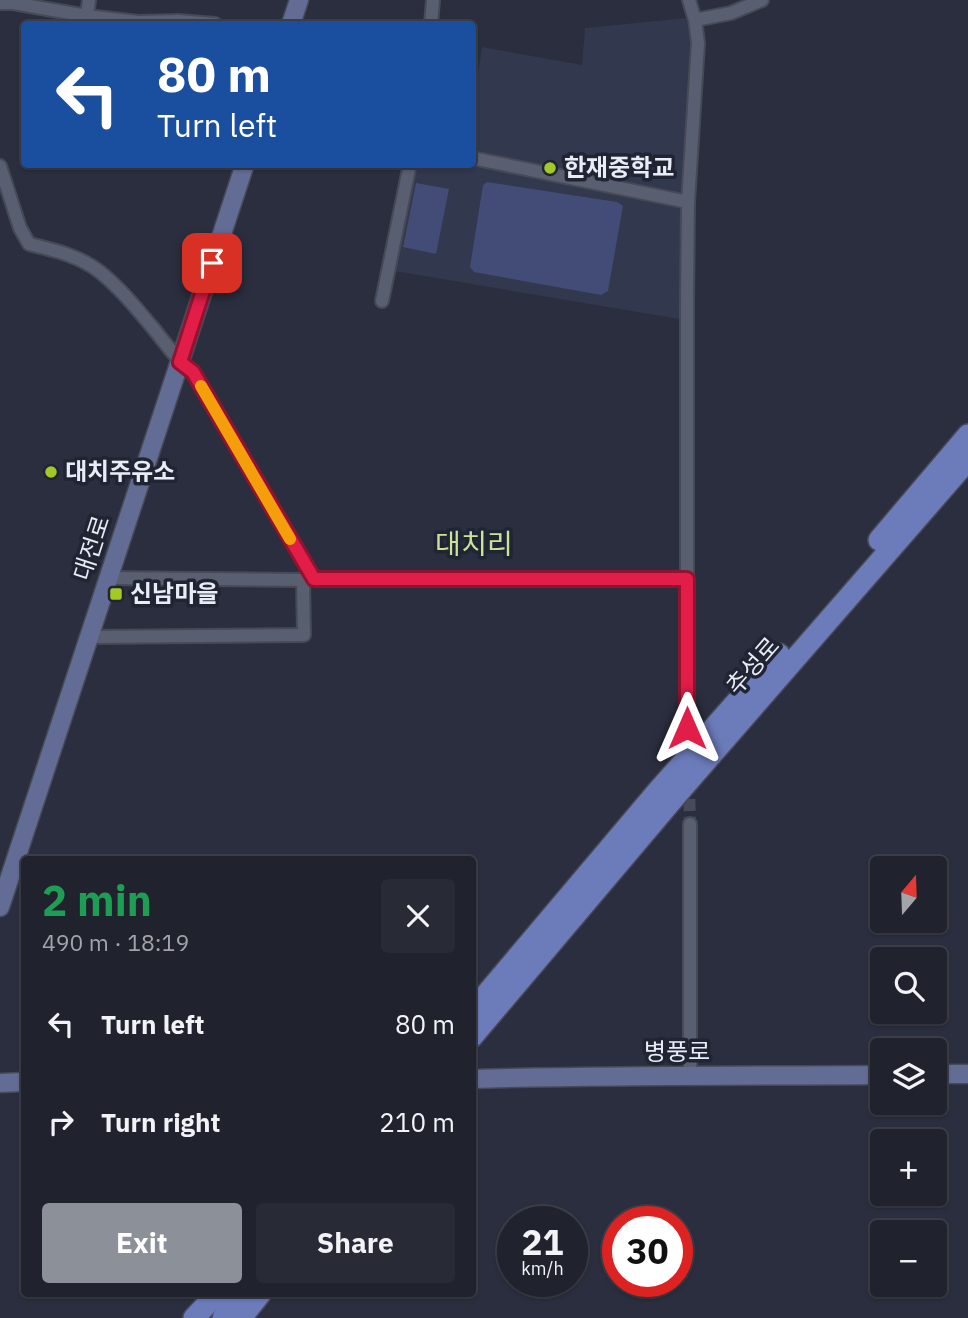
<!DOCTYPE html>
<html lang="en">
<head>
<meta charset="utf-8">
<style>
  :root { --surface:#20222e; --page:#282a36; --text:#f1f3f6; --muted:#a2a4aa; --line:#3d3f4a; --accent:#8c9099 }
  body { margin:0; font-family:"IBM Plex Sans","Noto Sans KR",sans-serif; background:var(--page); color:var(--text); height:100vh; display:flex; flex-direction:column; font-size:26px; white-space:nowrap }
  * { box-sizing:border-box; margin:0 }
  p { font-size:23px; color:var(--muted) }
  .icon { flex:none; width:38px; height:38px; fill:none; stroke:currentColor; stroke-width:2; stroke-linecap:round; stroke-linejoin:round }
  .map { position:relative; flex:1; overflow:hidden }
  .details { position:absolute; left:21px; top:856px; width:455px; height:441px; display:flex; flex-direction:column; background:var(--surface); border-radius:7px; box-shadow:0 2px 5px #0004,0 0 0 2px var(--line) }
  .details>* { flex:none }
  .top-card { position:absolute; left:21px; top:21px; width:455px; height:147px; border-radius:7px; box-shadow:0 2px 5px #0004,0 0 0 2px var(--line); background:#1a4fa0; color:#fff; overflow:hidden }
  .needle { width:46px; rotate:19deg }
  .controls { position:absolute; left:870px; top:856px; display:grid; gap:14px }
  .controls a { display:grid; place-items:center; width:77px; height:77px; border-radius:7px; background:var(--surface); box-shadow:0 2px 5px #0004,0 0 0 2px var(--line); font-size:35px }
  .speed { position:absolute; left:497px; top:1206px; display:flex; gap:14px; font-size:35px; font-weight:700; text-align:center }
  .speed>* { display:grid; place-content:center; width:91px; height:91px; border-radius:50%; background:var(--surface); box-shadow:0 2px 5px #0004,0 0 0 2px var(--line); line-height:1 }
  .speed small { font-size:18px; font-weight:400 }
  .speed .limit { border:10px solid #d22; background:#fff; color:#111 }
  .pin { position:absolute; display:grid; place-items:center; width:60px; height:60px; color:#fff; margin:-30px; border-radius:14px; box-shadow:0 4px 10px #0006 }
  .me { position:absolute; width:77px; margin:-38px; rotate:0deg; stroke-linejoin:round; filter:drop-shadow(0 0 5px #0008) }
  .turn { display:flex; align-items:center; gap:24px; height:147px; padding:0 21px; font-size:32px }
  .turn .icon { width:91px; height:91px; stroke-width:2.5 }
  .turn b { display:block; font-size:49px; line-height:60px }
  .round { display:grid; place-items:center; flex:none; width:74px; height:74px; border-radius:7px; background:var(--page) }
  .summary { display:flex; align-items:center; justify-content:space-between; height:119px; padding:0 21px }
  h1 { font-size:42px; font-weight:700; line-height:52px; color:#1e9e55 }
  .primary-button { display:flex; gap:14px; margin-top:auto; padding:14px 21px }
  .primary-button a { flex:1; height:80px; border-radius:7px; background:var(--accent); color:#fff; font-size:28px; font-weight:700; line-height:80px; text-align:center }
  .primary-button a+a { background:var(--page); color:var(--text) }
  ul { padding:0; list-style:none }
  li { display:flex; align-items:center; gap:21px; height:98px; padding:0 21px }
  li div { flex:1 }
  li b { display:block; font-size:26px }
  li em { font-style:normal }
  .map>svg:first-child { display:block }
</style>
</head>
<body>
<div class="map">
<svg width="968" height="1318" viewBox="0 0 968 1318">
  <rect width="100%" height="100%" fill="#2a2e3e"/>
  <path fill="#32384d" d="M686,18L690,41L679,319L394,271L416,165L472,164L473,104L482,47L582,65L585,28Z"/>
  <path fill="#424c76" d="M487,182L617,202L623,206L608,291L601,295L474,272L470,267L483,185Z
    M416,183L449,189L436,254L403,247Z"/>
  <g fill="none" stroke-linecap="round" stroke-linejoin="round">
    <path stroke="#464a5a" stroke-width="12" stroke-dasharray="12 6" stroke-linecap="butt" d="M689,781L690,824"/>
    <defs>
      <path id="street" d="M689,0L695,20L731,13L762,0
        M0,3H13L87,16L89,0
        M87,16L138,22L178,21L215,24
        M431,24L433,0
        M472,158L688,202
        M0,166L20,228L29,244C54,250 80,256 100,272C120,288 137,309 153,328C166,344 177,360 193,372L314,579H687
        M382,301L410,164
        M89,637L304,635L303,580L107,578
        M687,728V300L688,202L698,43L695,20
        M690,824V1077"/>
      <path id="secondary" d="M291,24L299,0
        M0,907L245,164
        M934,1074H968
        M472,1079C609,1075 745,1076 882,1075
        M0,1083L24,1082"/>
      <path id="primary" d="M879,540L968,435
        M472,1011L656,793L779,654
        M472,1037L680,791L968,460
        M194,1318L209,1302L220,1293
        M223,1318L244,1293
        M241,1318L261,1293"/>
    </defs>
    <use href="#street" stroke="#464956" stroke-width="16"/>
    <use href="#secondary" stroke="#464956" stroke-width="21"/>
    <use href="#primary" stroke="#464956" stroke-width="24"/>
    <use href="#street" stroke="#595e70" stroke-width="12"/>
    <use href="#secondary" stroke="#636c95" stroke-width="18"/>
    <use href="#primary" stroke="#6c7bba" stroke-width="21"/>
  </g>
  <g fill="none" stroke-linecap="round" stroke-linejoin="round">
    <defs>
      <path id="route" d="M212,263L180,362L193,372L314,579H687V728"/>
    </defs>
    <use href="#route" stroke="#92132f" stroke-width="18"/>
    <use href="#route" stroke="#e11d48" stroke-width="12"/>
    <path stroke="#f59e0b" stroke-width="12" d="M201,386L290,539"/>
  </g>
  <g fill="#a3c926" stroke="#202433" stroke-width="2.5">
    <circle cx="550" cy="168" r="7"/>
    <circle cx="51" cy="472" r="7"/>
    <rect x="109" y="587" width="14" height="14" rx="3.5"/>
  </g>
  <g text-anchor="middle" stroke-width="7" stroke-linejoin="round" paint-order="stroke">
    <g font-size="24" font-weight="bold" fill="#e8ecf6" stroke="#202433" text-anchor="start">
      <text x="564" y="176">한재중학교</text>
      <text x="65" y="480">대치주유소</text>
      <text x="130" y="602">신남마을</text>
    </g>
    <g font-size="24" fill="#e8ecf6" stroke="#202433">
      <text transform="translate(92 548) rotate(-72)" y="8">대전로</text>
      <text transform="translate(753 666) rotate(-49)" y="8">추성로</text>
      <text x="677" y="1060">병풍로</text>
    </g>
    <g font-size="28" fill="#cbe298" stroke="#202433">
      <text x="474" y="554">대치리</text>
    </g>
  </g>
</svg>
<div class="controls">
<a><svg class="needle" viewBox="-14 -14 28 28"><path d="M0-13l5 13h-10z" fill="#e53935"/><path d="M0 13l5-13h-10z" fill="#a2a4aa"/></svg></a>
<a><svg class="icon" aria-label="search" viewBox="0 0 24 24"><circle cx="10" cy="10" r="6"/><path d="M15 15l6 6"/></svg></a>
<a><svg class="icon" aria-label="layers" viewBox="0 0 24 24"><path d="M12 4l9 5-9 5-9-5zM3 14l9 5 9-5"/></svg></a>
<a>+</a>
<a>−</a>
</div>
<div class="speed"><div>21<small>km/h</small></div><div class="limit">30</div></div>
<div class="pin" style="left:212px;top:263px;background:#d93025"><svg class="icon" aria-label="arrive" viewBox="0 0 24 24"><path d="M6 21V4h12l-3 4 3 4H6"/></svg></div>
<svg class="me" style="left:687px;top:728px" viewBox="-20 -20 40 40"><path d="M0-17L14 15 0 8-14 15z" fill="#e11d48" stroke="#fff" stroke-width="4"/></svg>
<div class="top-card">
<div class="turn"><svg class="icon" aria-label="left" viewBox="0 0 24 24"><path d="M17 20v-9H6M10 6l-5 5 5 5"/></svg><div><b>80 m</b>Turn left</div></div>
</div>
<section class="details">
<div class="summary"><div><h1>2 min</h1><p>490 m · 18:19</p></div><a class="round"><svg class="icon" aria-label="close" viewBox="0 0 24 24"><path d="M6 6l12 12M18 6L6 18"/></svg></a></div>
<ul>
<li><svg class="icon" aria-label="left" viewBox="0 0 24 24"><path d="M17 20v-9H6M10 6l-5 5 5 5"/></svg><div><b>Turn left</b></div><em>80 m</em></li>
<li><svg class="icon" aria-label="right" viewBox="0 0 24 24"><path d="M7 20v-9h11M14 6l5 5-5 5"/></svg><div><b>Turn right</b></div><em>210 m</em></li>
</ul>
<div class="primary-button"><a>Exit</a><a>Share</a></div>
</section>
</div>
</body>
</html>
